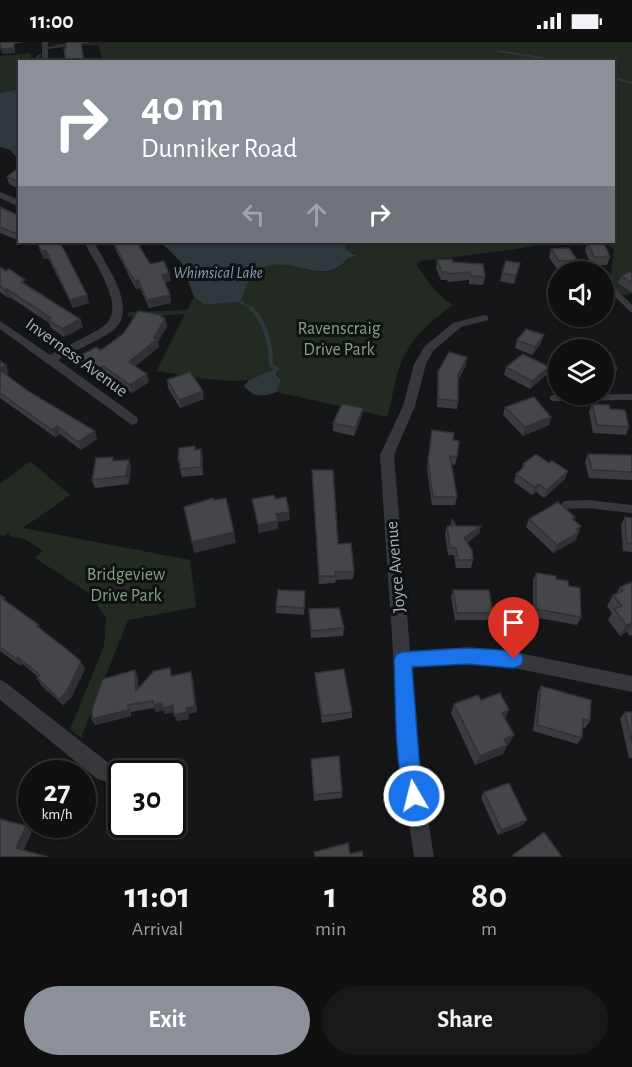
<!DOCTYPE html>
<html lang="en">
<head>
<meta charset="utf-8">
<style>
  :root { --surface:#101011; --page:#19191a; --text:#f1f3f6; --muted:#9c9d9f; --line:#303031; --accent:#8c9099 }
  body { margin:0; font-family:"Alegreya Sans",sans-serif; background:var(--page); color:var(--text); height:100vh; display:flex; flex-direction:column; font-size:22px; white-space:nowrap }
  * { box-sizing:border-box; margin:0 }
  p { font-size:20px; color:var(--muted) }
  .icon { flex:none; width:33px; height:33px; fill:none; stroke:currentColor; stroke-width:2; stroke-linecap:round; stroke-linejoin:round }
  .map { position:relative; height:815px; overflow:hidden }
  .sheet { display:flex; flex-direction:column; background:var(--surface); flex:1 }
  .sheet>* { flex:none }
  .guide { position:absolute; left:18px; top:18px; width:597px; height:183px; border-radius:0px; box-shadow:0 2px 4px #0004,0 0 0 2px var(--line); background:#8c9099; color:#fff; overflow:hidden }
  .fabs { position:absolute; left:548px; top:219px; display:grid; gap:12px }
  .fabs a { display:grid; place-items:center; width:66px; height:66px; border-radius:50%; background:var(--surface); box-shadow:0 2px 4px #0004,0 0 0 2px var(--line); font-size:30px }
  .speed { position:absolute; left:18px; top:718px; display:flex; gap:12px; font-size:30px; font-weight:700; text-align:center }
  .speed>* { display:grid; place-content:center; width:78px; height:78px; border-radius:50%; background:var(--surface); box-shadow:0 2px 4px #0004,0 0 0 2px var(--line); line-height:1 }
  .speed small { font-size:15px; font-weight:400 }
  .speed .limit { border:3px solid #111; border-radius:9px; background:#fff; color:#111 }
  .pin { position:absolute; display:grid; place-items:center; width:51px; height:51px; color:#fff; margin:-62px -26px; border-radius:50% 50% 50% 0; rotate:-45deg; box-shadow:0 0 6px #0007 }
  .pin .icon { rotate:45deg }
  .me { position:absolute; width:66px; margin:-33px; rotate:352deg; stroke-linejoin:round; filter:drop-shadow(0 0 4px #0008) }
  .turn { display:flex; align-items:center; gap:21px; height:126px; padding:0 24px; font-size:27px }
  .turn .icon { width:78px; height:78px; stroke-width:2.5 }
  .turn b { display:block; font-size:42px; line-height:51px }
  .lanes { display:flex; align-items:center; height:57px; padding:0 24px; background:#0003; justify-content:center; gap:30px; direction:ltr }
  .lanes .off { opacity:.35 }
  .eta { display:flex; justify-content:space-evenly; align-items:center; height:102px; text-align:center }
  .eta b { font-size:36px; font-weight:600; line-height:42px }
  .action { display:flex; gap:12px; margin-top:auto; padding:12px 24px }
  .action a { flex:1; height:69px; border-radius:36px; background:var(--accent); color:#fff; font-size:24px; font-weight:600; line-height:69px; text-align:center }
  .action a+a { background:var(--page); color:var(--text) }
  .status { display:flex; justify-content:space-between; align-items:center; height:42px; padding:0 30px; background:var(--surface); direction:ltr }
  .status svg { height:16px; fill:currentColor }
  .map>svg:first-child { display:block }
</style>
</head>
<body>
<div class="status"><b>11:00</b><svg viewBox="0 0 49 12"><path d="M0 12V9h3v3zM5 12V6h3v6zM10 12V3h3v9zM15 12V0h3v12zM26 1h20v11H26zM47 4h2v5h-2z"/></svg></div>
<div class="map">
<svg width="632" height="815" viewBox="0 0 632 815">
  <rect width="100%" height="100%" fill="#151617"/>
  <path fill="#222a22" d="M99,0H632V252L608,255L614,207L599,200H614V20H102L99,3L55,4V2Z
    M31,11V19L20,20L19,47L0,51V14Z
    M343,200H553L517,207L421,219L416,223C428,238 437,253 453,263C429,280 407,300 398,330C393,345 392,360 387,375L277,350L281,335L275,333L276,327C250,350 187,333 156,329L185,272L127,275L129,270L187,268L194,255L205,263L236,260L251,266L241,258C245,249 247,239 253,232C284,203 322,252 348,216L355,215V212L347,208Z
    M30,419L70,453L23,486L190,518L196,565L128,578L81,696L70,687L104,604L106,575L87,550L35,516L43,509L25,497L10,494L9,490L3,494L0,492V442Z"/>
  <path fill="#2e383d" d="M19,47H20L19,118L10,108L0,105V51Z
    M161,200H343L347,208L357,214L348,216C322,251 284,203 253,233C247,239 245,249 241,258L251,266L236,260L205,263L194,255L181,220Z
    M276,327V333L281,337L277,350C263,355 254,356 244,344L249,338Z"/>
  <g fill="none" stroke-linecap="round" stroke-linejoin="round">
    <path stroke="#2e383d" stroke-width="2" d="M48,6L88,0
      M498,9L567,20
      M33,20L40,13
      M614,36L632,41"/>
    <path stroke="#2e383d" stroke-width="4" d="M251,266C266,281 271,302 271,323L277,327"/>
    <path stroke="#37383c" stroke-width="6" d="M603,239L632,267
      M553,356L632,355"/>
    <path stroke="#37383c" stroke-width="8" d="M566,463L587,462L632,467"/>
    <path fill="#37383c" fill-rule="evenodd" d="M42,0H48V20H42Z
      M0,150L20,158V165L0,156Z
      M84,200H94C105,222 137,263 116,286C105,296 72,310 58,318L137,375L138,378L137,381L132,383L0,287V279L50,313C62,306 100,289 107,281C125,263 93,218 84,200Z
      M484,273L488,274V278L461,285L433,309L426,322L415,364L394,413L410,609L454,606L499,607L632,634V650L499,623L454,622L411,625L418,716L434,815H414L400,716L380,413L403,364L414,322L425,304L453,281Z
      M0,638L6,641L110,722L129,730L130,732H122V746L96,736L0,658Z"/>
  </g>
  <path fill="#3a3c40" d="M20,127V147L9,142L7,135Z
    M0,165L20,174V199L0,191Z
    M20,200H35L28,203Z
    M36,200H60L89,261L73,266L48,216L44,217Z
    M112,200H137L150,222L171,239L165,240L170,253L171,261L149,266L140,246L136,247L129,234Z
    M588,200L610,215L607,223H591L585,208Z
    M551,207L577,218L575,226L557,227L549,215Z
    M437,218L453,220L485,235L483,243L469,242V238L448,240L447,238H441L436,226Z
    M520,221L514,242L500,239L502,231Z
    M0,225L80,277L83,285L64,295L51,286L49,281L10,255L8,256L0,250Z
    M632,229V251L618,241L621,234Z
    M163,276H165L167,284L158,300L159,305L135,324L149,340L132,351L105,332L100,336L81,323L79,314L101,308L124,291Z
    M517,298L541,301L532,313L515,306Z
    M603,311L617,327L614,336H603Z
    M0,319L9,331L6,332L28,349L97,397L81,408L60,392L55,395L0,356Z
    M466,323L458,338V359L457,367L437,365V339L438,330Z
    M506,325L546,333L530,347L504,333Z
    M167,338L204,357L180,366L168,346Z
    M592,362L629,385L626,393L593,391L589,370Z
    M505,365L549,383L523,394L503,373Z
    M363,366L362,374L354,394L333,389V381Z
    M432,388L453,398L457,415L455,423L451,422L457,455L455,463H432L427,427Z
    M195,408L203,416V433L182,435L178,418Z
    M588,412L632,416V438L589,436L585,420Z
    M129,418L131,426L129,442L95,446L92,438Z
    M523,422L565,437L544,456L536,450L532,453L514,440L516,432L521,428Z
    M312,428L338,502L354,530L353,537L336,538L335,541L319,542Z
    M575,475L574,478L581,484L576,498L553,511L526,485L529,477Z
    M625,475L632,476V510L623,509L621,483Z
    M452,477L456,484H481L479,492L467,501L473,518L471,526H456L454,513H448L445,492L447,484H450Z
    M536,531L569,544L581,575L577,583L533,575V538Z
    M632,540V593L630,594L627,590L620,594L608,578L612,571L607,564L613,553L616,552L620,545Z
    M453,548L493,571L490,578H455L451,555Z
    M0,553L7,560L41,587L85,627L71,656L63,663L41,643L37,636L38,635L23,622L21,624L0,609Z
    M305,556L304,573L276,571V564Z
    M309,574L344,586L343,594L311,596Z
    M191,630L193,637L197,670L188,672L189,677L177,679L174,670L165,672L163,668L156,670L154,666L131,670V674L95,683L92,677L138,635V647L172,634Z
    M315,631L352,670V676L322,681L315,638Z
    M541,644L590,679L585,686L583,685L582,696L577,702L533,689L538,650Z
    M481,658L505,676L509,702L507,703L503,712L475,723L451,671L454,662Z
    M625,670H632V716H629L620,676Z
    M311,723L342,750V756L314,759Z
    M484,750L523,783L498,793L481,756Z"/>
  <path fill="#303134" d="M14,0H22V1L15,2V11L2,12L1,7Z
    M27,200H35L28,203Z
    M46,208L48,216L44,217L41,209Z
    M169,231L171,239L164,241L162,233Z
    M138,238L140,246L136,247L135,239Z
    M7,247L10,255L8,256L5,248Z
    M87,253L89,261L73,266L70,258Z
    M170,253L171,261L149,266L147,258Z
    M162,273L164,279L165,276L167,284L158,300L159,305L131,328L129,320L154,296L161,275Z
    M80,277L83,285L64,295L62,287Z
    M544,293L541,301L532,313L535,305Z
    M467,315L466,323L457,342L458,333Z
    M6,323L9,331L2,334L0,329V326Z
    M103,324L105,332L100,336L98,327Z
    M549,325L546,333L530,347L532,339Z
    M147,332L149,340L132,351L130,343Z
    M203,349L204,357L180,366L179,358Z
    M363,366L362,374L354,394L355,386Z
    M551,375L549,383L523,394L525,385Z
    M57,384L60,392L55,395L52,388Z
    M95,389L97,397L81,408L78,400Z
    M201,407L203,416V433L201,425Z
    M129,418L131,426L129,442L126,434Z
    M568,429L565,437L544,456L547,448Z
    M539,442L536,450L532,453L535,445Z
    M289,470L290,478L278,480V487L258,491V483L276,472Z
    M481,484L479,492L462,504L464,496Z
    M581,484L576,498L553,511L557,503Z
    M234,490L236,501L194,511L192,500Z
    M632,581V583L627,590L620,594L626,583Z
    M18,615L23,622L21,624L16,617Z
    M81,620L85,627L71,656L63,663L59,657Z
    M135,628L138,635L139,656L136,649Z
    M191,630L193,637L197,670L188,672L189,677L177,679L174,673Z
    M162,661L173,663L176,669L165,672L163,668L156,670L153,663Z
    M128,663L131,670V674L95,683L92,677Z
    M509,668L505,678L502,671Z
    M514,693L509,702L500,706L504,697Z
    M507,703L503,712L475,723L480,714Z
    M527,778L523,783L498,793L501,788Z
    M26,784L32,790L22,812L16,806Z"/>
  <path fill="#44464a" stroke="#303134" stroke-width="1.5" d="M0,0H14V6L1,7Z
    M66,0H81L84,20H66L64,6H66Z
    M18,126L20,127V140L7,135Z
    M0,165L20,174V193L0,185Z
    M37,200H60L87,253L70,258L46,208L41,209Z
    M114,200H137L150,222L164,219L169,231L162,233L170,253L147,258L138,238L135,239L127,227Z
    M588,200L604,201L610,215H594Z
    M569,206L577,218L559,219L551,207Z
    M452,217L453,220L483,222L485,235L471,234L470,230L450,232L448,230H442L437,218Z
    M506,219L520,221L516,234L502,231Z
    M0,225L6,229L9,227L25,238L21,240L80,277L62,287L48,278L51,276L7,247L5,248L0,244Z
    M632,229V241L621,234Z
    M138,269L162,273L161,275L165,276L154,296L157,297L129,320L147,332L130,343L103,324L98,327L79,314L96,305L101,308L124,291Z
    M526,287L544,293L535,305L517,298Z
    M449,310L467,315L458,333V359L438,357V330Z
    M603,311H610L617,327L603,328Z
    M523,312L549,325L532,339L506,325Z
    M0,319L6,323L0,326Z
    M0,328L28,349L95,389L78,400L57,384L52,388L0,351V344L1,343L0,342Z
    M190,330L203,349L179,358L167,338Z
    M534,355L551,375L525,385L505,365Z
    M342,362L363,366L355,386L333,381Z
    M592,362L609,363L610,367L625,368L629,385L597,383Z
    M432,388L454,391L453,398L459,399L457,415L450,414L457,455H433L428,419Z
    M195,404V408L201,407V425L180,427V418H178L179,406Z
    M536,412L549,421L552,419L568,429L547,448L539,442L535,445L516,432L525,424L523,422Z
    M588,412L631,413L632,416V430L592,428Z
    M113,415V419L129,418L126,434L92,438L96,416Z
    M312,428H333L338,502L351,501L354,530H335L336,534H319Z
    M274,453L275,457L286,455L289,470L276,472L278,479L258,483L252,457Z
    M213,456L214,458L226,456L234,490L192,500L184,465Z
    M558,460L575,475L572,477L581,484L576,487L579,490L557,503L529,477Z
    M625,475L632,476V502L627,501Z
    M452,477L456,484H481L464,496L472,508L473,518H458L456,506L450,505L447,484H453Z
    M536,531L556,534V537L568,539L569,544L580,546L581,575L536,567Z
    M632,540V581L626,583L614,567L622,564L613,553L623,549L620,545Z
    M278,548L305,549L304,566L276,564Z
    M453,548H489L493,571H457Z
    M0,553L5,556L3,557L39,583L37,584L75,614L81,620L67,649L59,657L37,636L40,633L18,615L16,617L0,605Z
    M339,566L344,586L311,589L309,567Z
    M170,626L171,634L191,630L195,664L186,666L187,670L174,673L173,663L162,666V661L153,663V659L128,663V668L92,677V667L103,637L135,628L136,649L154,629Z
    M344,627L352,670L322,674L315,631Z
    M541,644L591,658L590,679L583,677L582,696L537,683Z
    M500,651L509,668L502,671L514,693L504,697L507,703L480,714L454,662L478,653L481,658Z
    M625,670H632V701Z
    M339,714L342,750L314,753L311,717Z
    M509,741L527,778L501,788L484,750Z
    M0,777L26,784L16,806L48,815H0Z
    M544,790L562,815H514L513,813Z
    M348,801L350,812L362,809L363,815H315L314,810Z"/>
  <path fill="#1a73e8" stroke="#114b97" stroke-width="1.5" d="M468,606L514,609L521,612L523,617L521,623L514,626L468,622L412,625L419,716L424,754L421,761L414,764L407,761C394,729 396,655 394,618L397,612L403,610Z"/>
  <g text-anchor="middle" stroke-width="6" stroke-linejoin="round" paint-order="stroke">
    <g font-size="16" font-style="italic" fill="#809fb1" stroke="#101112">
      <text x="218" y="236">Whimsical Lake</text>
    </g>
    <g font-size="18" fill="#81a17f" stroke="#101112">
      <text x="339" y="292">Ravenscraig<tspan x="339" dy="21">Drive Park</tspan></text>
      <text x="126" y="538">Bridgeview<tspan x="126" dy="21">Drive Park</tspan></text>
    </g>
    <g font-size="18" fill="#a8aeb7" stroke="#101112">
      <text transform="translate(77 315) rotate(36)" y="6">Inverness Avenue</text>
      <text transform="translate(395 525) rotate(-95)" y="6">Joyce Avenue</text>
    </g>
  </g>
</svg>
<div class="fabs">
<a><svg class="icon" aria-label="sound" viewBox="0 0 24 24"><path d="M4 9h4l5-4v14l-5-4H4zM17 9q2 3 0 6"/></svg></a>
<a><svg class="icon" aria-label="layers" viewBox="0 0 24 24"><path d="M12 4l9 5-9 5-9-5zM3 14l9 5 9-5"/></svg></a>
</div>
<div class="speed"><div>27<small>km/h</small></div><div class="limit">30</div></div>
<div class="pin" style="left:514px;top:617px;background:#d93025"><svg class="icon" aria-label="arrive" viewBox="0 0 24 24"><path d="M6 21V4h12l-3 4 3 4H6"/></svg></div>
<svg class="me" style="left:414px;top:754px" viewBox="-20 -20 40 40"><circle r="17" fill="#1a73e8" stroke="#fff" stroke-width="3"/><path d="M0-11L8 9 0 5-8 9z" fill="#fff"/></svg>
<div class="guide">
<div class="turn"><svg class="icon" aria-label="right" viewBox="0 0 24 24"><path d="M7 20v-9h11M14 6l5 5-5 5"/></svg><div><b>40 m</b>Dunniker Road</div></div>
<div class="lanes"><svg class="icon off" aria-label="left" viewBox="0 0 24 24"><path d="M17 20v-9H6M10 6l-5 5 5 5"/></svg><svg class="icon off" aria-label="ahead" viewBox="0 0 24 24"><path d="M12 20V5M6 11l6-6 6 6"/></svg><svg class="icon" aria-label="right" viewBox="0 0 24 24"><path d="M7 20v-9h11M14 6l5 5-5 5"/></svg></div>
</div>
</div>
<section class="sheet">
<div class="eta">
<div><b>11:01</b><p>Arrival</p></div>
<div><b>1</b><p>min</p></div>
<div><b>80</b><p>m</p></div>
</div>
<div class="action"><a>Exit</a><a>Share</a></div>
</section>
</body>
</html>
